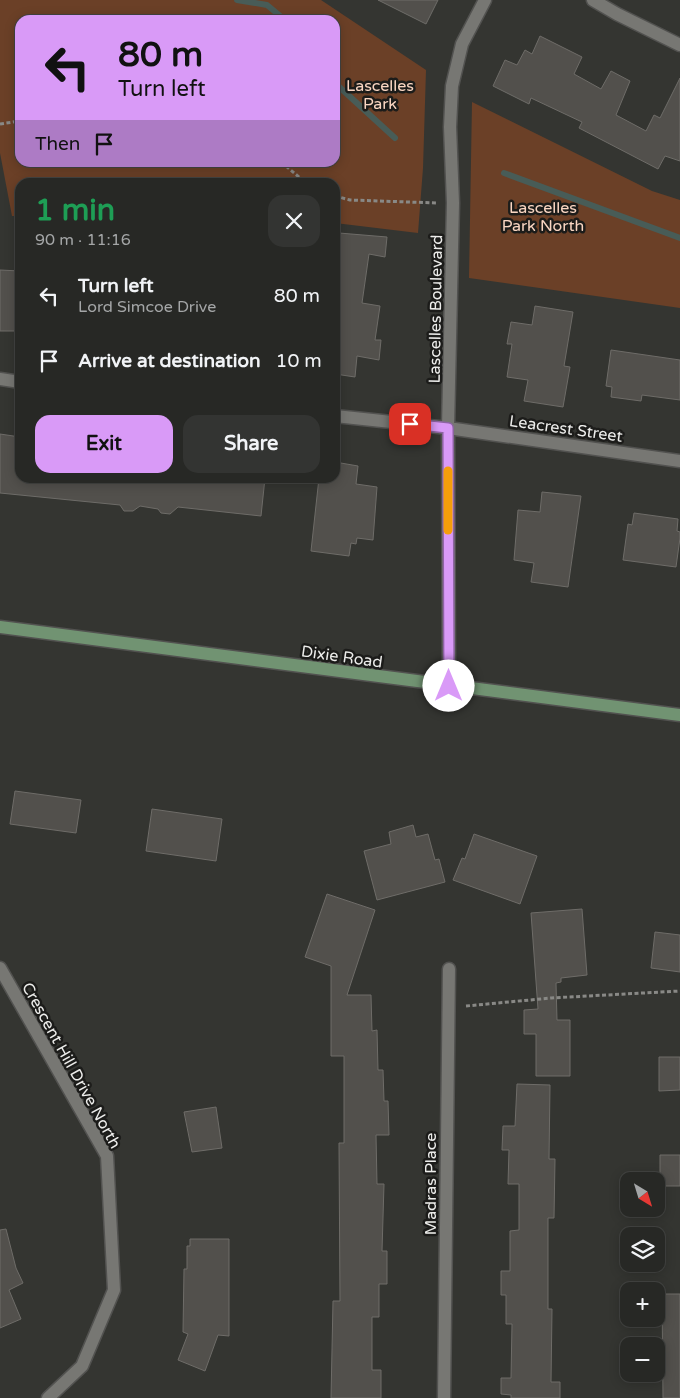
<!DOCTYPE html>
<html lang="en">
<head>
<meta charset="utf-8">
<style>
  :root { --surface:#272825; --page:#333432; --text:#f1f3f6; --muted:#a4a6a7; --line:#434442; --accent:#d99af7 }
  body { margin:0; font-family:"Varela Round",sans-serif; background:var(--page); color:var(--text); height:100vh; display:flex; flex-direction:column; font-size:19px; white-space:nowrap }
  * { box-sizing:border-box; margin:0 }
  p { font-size:16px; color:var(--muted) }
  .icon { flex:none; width:28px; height:28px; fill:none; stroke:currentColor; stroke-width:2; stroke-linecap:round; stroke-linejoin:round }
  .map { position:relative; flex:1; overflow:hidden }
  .panel { position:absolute; left:15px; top:178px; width:325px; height:305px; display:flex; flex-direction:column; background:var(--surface); border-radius:15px; box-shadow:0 2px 12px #0003,0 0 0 1px var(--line) }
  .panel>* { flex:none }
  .top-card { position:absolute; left:15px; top:15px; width:325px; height:152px; border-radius:15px; box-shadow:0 2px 12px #0003,0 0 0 1px var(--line); background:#d99af7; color:#111; overflow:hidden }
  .needle { width:32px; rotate:142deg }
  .fabs { position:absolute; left:620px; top:1172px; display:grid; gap:10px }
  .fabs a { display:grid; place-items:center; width:45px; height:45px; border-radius:10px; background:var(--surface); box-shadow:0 2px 12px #0003,0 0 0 1px var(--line); font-size:25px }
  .pin { position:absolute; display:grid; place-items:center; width:42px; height:42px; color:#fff; margin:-21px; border-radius:10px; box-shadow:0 2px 8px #0006 }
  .me { position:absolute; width:55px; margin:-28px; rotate:0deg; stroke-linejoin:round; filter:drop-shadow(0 0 4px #0008) }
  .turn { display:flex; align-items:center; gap:18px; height:105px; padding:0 20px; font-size:22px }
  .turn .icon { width:65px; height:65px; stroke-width:2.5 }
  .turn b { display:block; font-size:35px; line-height:42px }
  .then { display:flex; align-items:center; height:48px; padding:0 20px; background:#0003; gap:10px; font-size:19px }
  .round { display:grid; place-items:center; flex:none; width:52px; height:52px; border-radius:15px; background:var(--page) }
  .headline { display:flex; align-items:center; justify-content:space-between; height:85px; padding:0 20px }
  h1 { font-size:30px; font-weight:700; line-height:38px; color:#1e9e55 }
  .button { display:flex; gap:10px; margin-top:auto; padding:10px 20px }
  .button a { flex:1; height:58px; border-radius:15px; background:var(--accent); color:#111; font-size:20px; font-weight:700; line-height:58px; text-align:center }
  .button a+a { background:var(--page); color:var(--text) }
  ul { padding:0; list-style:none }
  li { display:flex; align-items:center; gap:15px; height:65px; padding:0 20px }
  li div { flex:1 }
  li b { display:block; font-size:19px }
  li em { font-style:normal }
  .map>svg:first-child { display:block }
</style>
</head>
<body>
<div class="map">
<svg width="680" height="1398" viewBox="0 0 680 1398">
  <rect width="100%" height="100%" fill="#343531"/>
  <path fill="#6b4027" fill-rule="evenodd" d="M0,0H321L426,70L423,168L418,233L335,223V182H20V216H12L0,153ZM20,20H335V162H20Z
    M472,102L652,191L680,200V308L469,278Z"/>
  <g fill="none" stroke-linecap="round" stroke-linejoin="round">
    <path stroke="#485c57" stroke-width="6" d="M237,0L267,5L285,20
      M335,83L395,138
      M504,173L680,238"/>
  </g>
  <path fill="#52504c" stroke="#6e6c68" d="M378,0H438L426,24Z
    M540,36L582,57L574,74L601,89L611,71L630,81L616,115L646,131L654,115L660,118L680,78V161L665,156L658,169L579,128L582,122L531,98L529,104L493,86L505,60L517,65L525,50L532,54Z
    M339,233L387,237L385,257L369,254L362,303L380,306L375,340H381L379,360L357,356L355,377L335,374V243H338Z
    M0,270L20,271V331H0Z
    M535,306L573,312L564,366L570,367L563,407L524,401L528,380L507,377L512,344H507L511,322L532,325Z
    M611,350L680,360V400L642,395L641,401L611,397L612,387L606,386Z
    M0,434L20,437V478H265L261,516L178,507L170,514L161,513L158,509L140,506L133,511H124L120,505L0,493Z
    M335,462L358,466L356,484L377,487L373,540L357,538L356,544L351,543L349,556L311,551L319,478H335Z
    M542,492L581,496L568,587L531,582L534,563L514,560L518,510L540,512Z
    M634,513L678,519L677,531L680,532V538L676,567L623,560L628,524L632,525Z
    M15,791L81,800L76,833L10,824Z
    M152,809L222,819L216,861L146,851Z
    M413,825L416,837L428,834L435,860L439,859L445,882L377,900L364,851L391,844L389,832Z
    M474,834L537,856L520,904L453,880L462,858L465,859Z
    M327,894L375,910L347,995H371L372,1031L377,1030L378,1070H383L384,1101H388L389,1135H376L377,1184H384L382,1251H387V1284H379V1317H372V1370H381V1398H331L333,1301H340L339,1143H344V1056H331V966L305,957Z
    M582,909L587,975L561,978V982L556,983L557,1020H570V1076H536V1034H524V1010L538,1009L531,913Z
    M655,932L680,935V972L651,968Z
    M659,1057H680V1090L659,1091Z
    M517,1084L550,1085L549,1159H555L554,1218H548V1309H552L551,1382H560V1398H511V1395L501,1394V1378H511L512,1324H506V1295H501V1271H510V1231L519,1230V1184H508L509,1150H502L503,1126H515Z
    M216,1107L222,1148L192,1152L184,1112Z
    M660,1155H680V1186H660Z
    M6,1229L16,1268L23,1283L9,1290L21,1319L0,1328V1230Z
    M190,1239H229V1336L218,1335L205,1371L178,1360L188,1334L183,1332L184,1269H187V1246H190Z
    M662,1294H680V1398H663Z"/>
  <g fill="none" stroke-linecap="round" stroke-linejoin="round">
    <defs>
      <path id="street" d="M593,0L617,14L680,45
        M0,379L20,382
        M335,416L448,428L680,461
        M449,686L448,428L453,203L450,127L452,86L462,44L485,0
        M0,968L107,1156L114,1290L82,1366L48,1398
        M444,1398L449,969"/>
      <path id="secondary" d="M0,627L680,715"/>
    </defs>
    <use href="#street" stroke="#525250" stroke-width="15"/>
    <use href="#secondary" stroke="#525250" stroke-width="15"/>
    <path stroke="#898986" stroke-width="3" stroke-dasharray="4 2.5" stroke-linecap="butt" d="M0,124L20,121
      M281,162L305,182
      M335,196L350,200L438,203
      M466,1006L551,998L680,991"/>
    <use href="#street" stroke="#777773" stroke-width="12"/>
    <use href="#secondary" stroke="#719372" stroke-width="12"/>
  </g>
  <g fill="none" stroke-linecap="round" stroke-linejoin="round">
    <defs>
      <path id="route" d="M410,424L448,428L449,686"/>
    </defs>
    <use href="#route" stroke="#8d64a1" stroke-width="12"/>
    <use href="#route" stroke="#d99af7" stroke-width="9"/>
    <path stroke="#f59e0b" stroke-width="9" d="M448,530V471"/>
  </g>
  <g text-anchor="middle" stroke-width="5" stroke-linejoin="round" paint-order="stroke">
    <g font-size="16" fill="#fad6c2" stroke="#1c1c1a">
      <text x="380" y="91">Lascelles<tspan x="380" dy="18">Park</tspan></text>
      <text x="543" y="213">Lascelles<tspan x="543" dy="18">Park North</tspan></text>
    </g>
    <g font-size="16" fill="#ededeb" stroke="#1c1c1a">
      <text transform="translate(435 309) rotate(-89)" y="6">Lascelles Boulevard</text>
      <text transform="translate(566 428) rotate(8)" y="6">Leacrest Street</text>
      <text transform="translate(342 656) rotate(8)" y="6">Dixie Road</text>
      <text transform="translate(72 1065) rotate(61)" y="6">Crescent Hill Drive North</text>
      <text transform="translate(430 1184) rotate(-90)" y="6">Madras Place</text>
    </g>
  </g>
</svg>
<div class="fabs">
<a><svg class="needle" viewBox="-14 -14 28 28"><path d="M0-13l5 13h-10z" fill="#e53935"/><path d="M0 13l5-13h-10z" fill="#a4a6a7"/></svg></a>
<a><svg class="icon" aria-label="layers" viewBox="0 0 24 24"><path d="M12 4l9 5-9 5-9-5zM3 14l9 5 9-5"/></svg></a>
<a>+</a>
<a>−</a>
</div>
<div class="pin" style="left:410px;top:424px;background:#d93025"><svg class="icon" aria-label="arrive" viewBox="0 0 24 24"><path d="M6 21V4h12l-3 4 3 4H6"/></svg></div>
<svg class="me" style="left:449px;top:686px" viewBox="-20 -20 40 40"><circle r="19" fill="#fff"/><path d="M0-13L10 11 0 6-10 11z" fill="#d99af7"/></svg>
<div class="top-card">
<div class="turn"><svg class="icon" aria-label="left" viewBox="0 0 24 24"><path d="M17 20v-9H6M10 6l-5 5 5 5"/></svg><div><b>80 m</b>Turn left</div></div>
<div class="then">Then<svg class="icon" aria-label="arrive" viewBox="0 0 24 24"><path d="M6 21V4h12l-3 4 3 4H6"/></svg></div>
</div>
<section class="panel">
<div class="headline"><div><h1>1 min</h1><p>90 m · 11:16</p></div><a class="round"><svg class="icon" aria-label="close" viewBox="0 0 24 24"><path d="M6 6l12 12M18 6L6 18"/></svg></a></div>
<ul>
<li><svg class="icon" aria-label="left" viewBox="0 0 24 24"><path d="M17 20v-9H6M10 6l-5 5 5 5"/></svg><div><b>Turn left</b><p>Lord Simcoe Drive</p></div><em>80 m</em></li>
<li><svg class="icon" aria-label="arrive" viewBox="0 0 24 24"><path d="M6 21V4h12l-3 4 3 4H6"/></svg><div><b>Arrive at destination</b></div><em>10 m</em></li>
</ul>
<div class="button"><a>Exit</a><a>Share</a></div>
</section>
</div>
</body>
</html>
